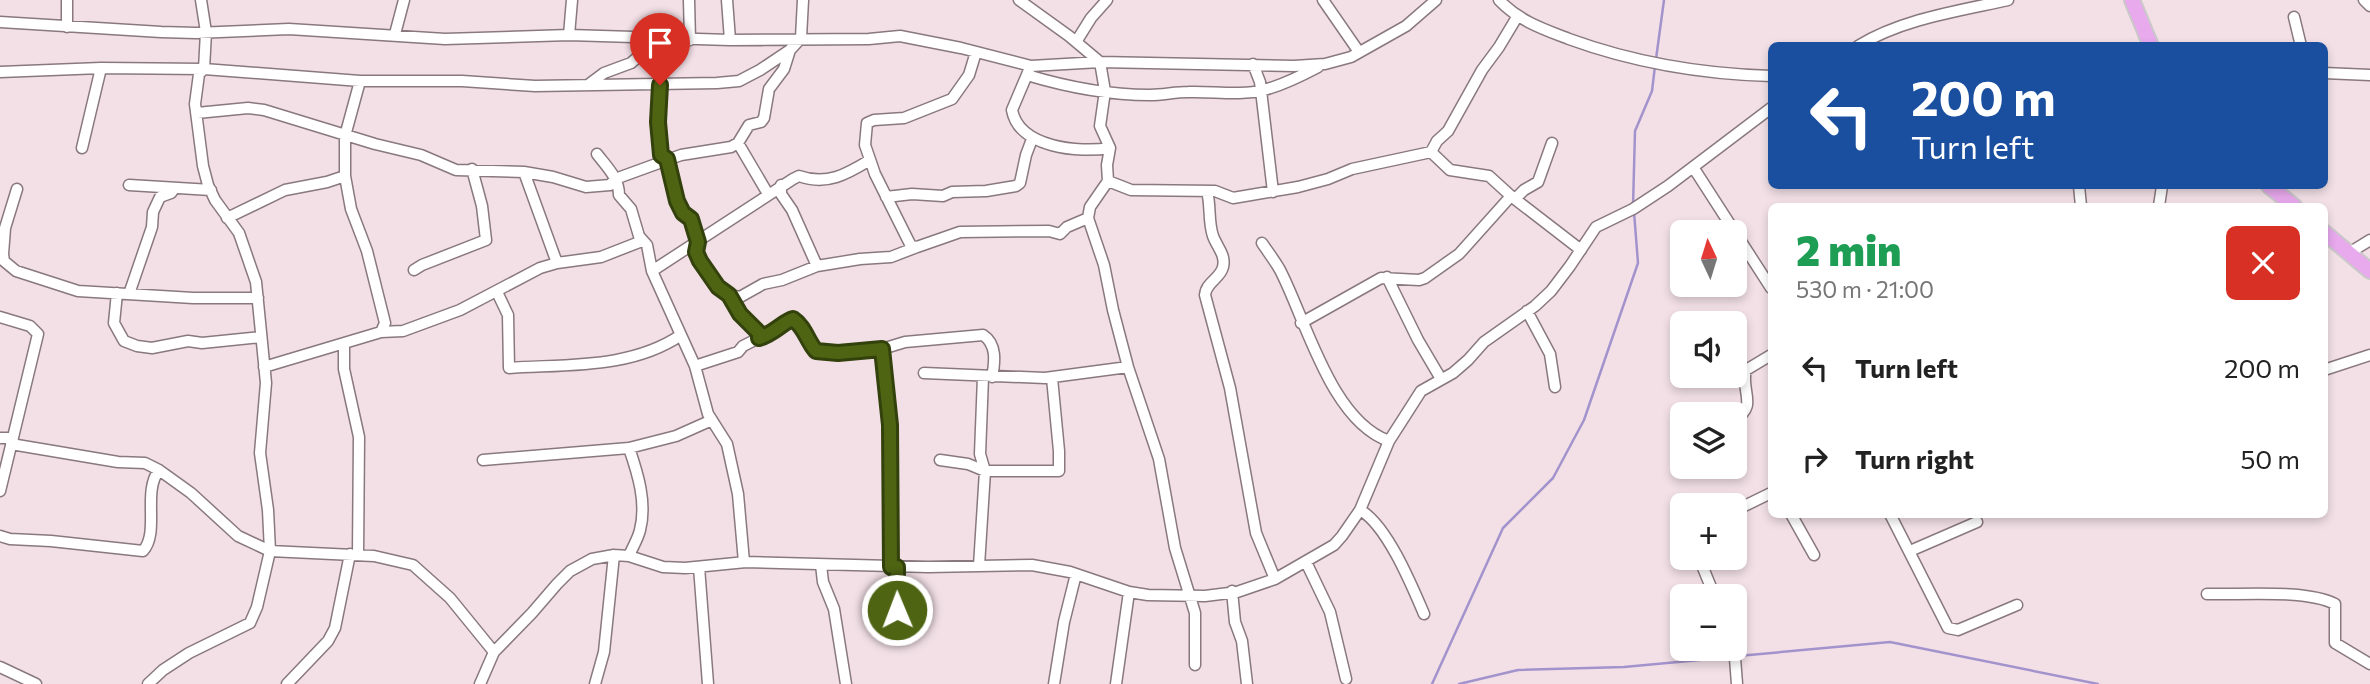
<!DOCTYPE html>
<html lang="en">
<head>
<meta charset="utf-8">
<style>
  :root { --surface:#fff; --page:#f6f6f6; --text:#222; --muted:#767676 }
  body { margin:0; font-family:Commissioner,sans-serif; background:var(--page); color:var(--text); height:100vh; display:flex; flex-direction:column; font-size:26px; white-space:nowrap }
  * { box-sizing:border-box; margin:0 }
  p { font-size:23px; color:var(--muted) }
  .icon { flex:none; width:38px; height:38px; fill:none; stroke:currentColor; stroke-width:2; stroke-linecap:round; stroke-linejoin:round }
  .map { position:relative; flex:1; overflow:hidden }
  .drawer { position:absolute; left:1768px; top:203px; width:560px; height:315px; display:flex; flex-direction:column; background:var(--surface); border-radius:10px; box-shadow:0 4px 10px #0003 }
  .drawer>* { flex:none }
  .guide { position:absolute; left:1768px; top:42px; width:560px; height:147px; border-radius:10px; box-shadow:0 4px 10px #0003; background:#1a4fa0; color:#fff; overflow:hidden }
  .needle { width:46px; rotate:356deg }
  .tools { position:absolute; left:1670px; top:220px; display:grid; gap:14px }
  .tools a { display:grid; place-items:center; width:77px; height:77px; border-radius:10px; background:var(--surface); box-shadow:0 4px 10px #0003; font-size:35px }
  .pin { position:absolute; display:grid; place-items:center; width:60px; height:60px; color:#fff; margin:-72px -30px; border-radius:50% 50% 50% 0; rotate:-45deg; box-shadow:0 0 7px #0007 }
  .pin .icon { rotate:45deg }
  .me { position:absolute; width:77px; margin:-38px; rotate:359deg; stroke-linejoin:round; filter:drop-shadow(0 0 5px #0008) }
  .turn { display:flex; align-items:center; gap:24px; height:147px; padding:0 28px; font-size:32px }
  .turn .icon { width:91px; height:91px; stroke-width:2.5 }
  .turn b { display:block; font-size:49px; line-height:60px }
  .round { display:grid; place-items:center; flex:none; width:74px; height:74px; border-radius:10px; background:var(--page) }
  .summary { display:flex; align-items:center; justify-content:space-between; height:119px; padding:0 28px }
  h1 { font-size:42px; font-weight:800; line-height:52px; color:#1e9e55 }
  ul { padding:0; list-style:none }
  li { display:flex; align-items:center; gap:21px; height:91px; padding:0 28px }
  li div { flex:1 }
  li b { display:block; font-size:26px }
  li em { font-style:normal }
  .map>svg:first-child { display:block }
</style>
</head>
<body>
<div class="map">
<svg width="2370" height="684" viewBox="0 0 2370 684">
  <rect width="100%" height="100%" fill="#f3e0e7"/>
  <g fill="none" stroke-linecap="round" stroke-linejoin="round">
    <path stroke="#a393cc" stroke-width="2.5" d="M1656,59L1664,0
      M1633,206L1635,131L1652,91L1655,66
      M1738,656L1890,642L2098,684
      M1432,684L1503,528L1553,478L1584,420L1638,263L1634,212
      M1459,684L1518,670L1624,667L1732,657"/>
    <defs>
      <path id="minor" d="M67,0V27
        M689,0L690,40
        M727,0L730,40
        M1019,0L1069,36L1100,62L1105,91L1100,126L1110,148L1107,165L1108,181L1090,207L1088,218L1104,265L1113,310L1128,367L1159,459L1175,548L1195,613V665
        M1323,0L1359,52
        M1499,0C1519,21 1543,29 1569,39C1635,63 1701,74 1771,76
        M2364,0L2370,6
        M2294,17L2301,46
        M0,22L161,32L196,33L289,29L445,39L569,35L730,40L869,39L900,36L961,48L1031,66L1100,62L1294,66L1325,64L1351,57L1406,26L1436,0
        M395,34L404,0
        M569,35L572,0
        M1076,42L1091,18L1107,0
        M1858,46C1902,19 1958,11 2008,0
        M976,52L969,75L952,99L904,118L874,120L867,123L865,145L875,174L911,246L917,247L960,232L1049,231L1060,234L1067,227L1088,218
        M1253,64L1260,82L1273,192
        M1029,70L1012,110C1019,148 1079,153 1110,148
        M0,72L101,68L204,69L360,81H462L535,86L717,83L739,81L760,70L790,50L801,38L803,0
        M2324,73L2370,75
        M1027,75C1067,87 1109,95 1150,95C1163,95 1175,92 1188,92C1213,91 1239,96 1264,90C1283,85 1301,76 1318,67
        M588,85L604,73L631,63L639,56L643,39
        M660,85L658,122L661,155L667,159L678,201L683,213L691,219L698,242L696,252L718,287L729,295L740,314L760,334L759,338L743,346L738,352L695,366
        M197,113L248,108L264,110L375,144L421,155L456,170L524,172L553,177L586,187L610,185L615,179L681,155L731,147L738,143L749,125L761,122L764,118L769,89L784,69L790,50
        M738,143L768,194
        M82,148L101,68
        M597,154C607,167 619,178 619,195L631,209L639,236L647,245L652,271L695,366L708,414L727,444L738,494L744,562
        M1693,167L1771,288
        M524,172L557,263
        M1108,181L1131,190L1215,191L1233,198L1298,187L1328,179L1352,169L1431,152L1437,141L1448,131L1482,70L1499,47L1517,17
        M129,185L211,190
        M781,185V194L792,210L817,266L860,259L891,257L917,247
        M2079,186L2081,206
        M17,189L5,228L3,254L4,261L16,271L78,291L193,298H258
        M1207,191C1211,206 1208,222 1213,236C1217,247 1226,255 1223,267C1220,279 1206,282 1205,295L1230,388L1256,533L1275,579
        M1511,196L1581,250
        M886,197L912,194L943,196L952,192L986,191L1016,186L1020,183L1026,155L1032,139
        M1516,198L1524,190L1538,182L1552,143
        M2159,206L2162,186
        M227,218L285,190L327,182L345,176
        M1262,243C1268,252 1275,261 1280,270C1306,320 1331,421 1389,441
        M2349,253L2370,240
        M414,270L422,265L486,240L482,206L472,169
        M652,271L793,179L799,176C827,186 847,174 870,160
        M1387,277L1418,340L1441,379
        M497,292L508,315L509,368C567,364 631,369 681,335
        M117,293L114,323L124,341L137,346L152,348L188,341L202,343L261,337
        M129,294L152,227L153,212L160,197L171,193L174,189
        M729,295L740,297L763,284L782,280L817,266
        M1527,311L1550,354L1555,387
        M0,317L30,326L38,334L0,491
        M1301,323L1381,278L1419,280L1425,278L1459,254L1511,196L1489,176L1450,170L1431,152
        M381,332L403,331L460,310L540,268L557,263L601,257L642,241
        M759,338C774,334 784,321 794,319C805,327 807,341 816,351L838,353L882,349L905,342L983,335C997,344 995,362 992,377
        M344,344V369L359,437L358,555
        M882,349L890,425L891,567
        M264,367L381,332L385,323L367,251L351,209L345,176V136L360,81
        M2324,370L2370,355
        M924,373L1045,378L1128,367
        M1734,420C1759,406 1740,391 1746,370L1771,355
        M0,438H13
        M11,444L118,462L145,463L159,470L191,493L238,536L270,551L374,556L413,565L450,598L494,652
        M483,460L629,448L676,436L712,420
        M940,460L968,464L985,471H1059V451L1052,378
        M1360,510C1387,525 1412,586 1424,614
        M1734,511L1771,493
        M1791,514L1814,555
        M1890,514L1948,628L1958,630L2017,605
        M0,536L10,539L51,541L143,551C160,532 142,492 159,470
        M1910,551L1977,522
        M629,556C632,548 638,539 640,530C647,503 638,474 629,448
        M1699,558L1715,597
        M1306,562L1330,612L1346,679
        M821,565L823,582L834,609L846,684
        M979,566L985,471L980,454L983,377
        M699,567L708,684
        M896,567L898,632
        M1232,591L1235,622L1242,641L1247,684
        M2207,594C2240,595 2307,589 2335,604V643L2370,664
        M1734,645L1737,684
        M0,667L36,684
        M148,684L163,670L189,653L250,623L257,607L270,551L268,510L260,453L266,383L256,282L239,233L215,200L208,185L203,166L195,104L199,74L204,69L206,32L201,0
        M287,684L328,641L335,628L350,554
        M480,684L494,652L532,613L557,584L570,571L592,559L614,555L629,556L663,567L685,568L746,562L928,567L1032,565L1070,572L1129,592L1148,595L1205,596L1237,592L1275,579L1334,545L1342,536L1360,510L1389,441L1421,391L1453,373L1468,360L1484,342L1535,306L1551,291L1570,266L1596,227L1633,209L1668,186L1771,108
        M595,684L604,652L614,555
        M1054,684L1064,622L1076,574
        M1116,684L1129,592"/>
      <path id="highway" d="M2132,0L2151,46
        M2269,186L2294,206
        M2324,232L2370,271"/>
    </defs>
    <use href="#minor" stroke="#89787f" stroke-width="13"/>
    <use href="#highway" stroke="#cac8c9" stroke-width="18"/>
    <use href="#minor" stroke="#fff" stroke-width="10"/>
    <use href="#highway" stroke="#e8a9ed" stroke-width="14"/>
  </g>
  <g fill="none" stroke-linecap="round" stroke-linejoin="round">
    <defs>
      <path id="route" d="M660,85L658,122L661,155L667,159L677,201L683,213L691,219L698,242L696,252L700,261L718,287L729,295L740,314L760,334L759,338C774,334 784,321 793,319C805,327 807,341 816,351L838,353L882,349L890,425L891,567H897V610"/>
    </defs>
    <use href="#route" stroke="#33410c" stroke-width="18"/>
    <use href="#route" stroke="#4e6412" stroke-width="12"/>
  </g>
</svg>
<div class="tools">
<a><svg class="needle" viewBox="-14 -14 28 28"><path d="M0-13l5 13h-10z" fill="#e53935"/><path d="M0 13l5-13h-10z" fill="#767676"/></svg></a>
<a><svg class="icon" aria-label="sound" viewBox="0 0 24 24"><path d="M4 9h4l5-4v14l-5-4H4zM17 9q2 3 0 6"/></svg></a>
<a><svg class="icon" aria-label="layers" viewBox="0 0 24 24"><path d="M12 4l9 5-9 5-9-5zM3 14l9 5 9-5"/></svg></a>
<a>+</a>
<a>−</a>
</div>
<div class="pin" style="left:660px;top:85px;background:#d93025"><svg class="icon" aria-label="arrive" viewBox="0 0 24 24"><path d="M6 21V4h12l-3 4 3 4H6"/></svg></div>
<svg class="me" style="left:897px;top:610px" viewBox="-20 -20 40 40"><circle r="17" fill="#4e6412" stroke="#fff" stroke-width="3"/><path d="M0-11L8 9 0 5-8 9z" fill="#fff"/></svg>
<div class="guide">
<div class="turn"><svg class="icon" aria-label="left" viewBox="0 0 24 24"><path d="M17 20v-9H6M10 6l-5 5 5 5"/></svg><div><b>200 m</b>Turn left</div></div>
</div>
<section class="drawer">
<div class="summary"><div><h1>2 min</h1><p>530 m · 21:00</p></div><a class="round" style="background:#d93025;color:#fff"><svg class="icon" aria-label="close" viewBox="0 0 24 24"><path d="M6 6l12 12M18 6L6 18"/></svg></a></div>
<ul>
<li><svg class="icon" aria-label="left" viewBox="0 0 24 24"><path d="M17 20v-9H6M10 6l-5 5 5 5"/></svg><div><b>Turn left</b></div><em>200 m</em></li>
<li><svg class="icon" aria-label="right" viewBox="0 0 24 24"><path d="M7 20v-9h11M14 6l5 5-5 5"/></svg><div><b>Turn right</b></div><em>50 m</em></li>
</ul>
</section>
</div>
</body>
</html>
